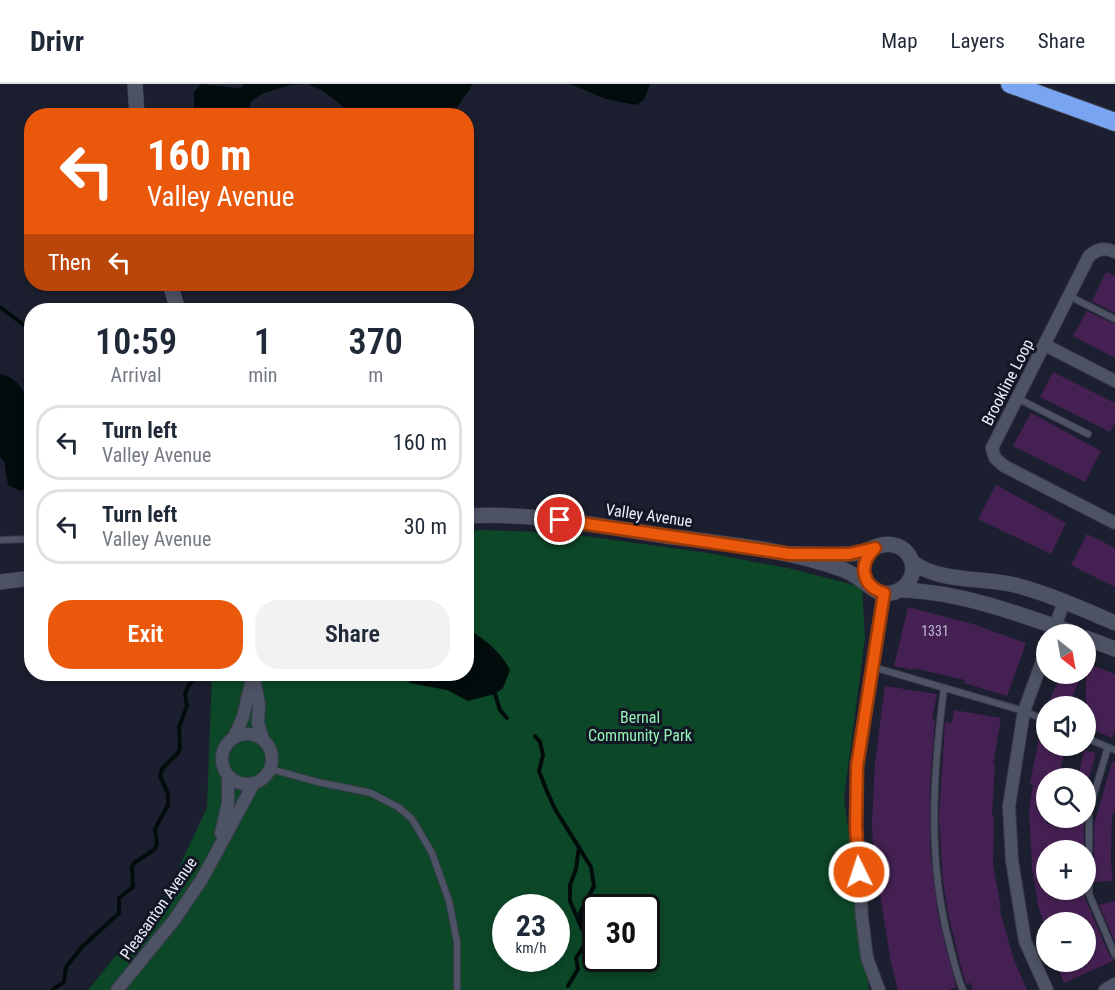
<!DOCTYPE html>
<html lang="en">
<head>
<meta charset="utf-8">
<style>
  :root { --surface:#fff; --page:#f2f2f3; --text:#1f2937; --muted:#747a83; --line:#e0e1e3; --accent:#ea580c }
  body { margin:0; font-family:"Roboto Condensed",sans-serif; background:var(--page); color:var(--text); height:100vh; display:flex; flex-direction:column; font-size:22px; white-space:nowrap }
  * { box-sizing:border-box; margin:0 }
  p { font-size:20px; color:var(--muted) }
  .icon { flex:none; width:33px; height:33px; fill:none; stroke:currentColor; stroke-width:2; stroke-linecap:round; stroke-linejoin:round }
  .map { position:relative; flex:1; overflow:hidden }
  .side { position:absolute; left:24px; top:219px; width:450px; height:378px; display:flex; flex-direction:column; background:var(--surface); border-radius:24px; box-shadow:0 3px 9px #0003 }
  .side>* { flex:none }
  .top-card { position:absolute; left:24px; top:24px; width:450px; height:183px; border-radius:24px; box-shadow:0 3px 9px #0003; background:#ea580c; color:#fff; overflow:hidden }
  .needle { width:39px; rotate:149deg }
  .controls { position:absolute; left:1036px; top:540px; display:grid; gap:12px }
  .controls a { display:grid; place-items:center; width:60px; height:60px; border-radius:50%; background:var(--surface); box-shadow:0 3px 9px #0003; font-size:30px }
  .speed { position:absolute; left:492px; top:810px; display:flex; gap:12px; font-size:30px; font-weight:700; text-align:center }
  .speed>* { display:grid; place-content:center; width:78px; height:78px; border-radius:50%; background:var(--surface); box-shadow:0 3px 9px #0003; line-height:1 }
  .speed small { font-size:15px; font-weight:400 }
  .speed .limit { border:3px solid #111; border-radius:9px; background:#fff; color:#111 }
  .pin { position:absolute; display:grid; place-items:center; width:51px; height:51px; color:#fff; margin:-26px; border:3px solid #fff; border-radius:50%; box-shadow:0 2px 6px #0007 }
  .me { position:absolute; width:66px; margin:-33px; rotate:356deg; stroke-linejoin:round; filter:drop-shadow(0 0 4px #0008) }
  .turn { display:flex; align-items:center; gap:21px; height:126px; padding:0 24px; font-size:27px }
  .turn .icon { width:78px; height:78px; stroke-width:2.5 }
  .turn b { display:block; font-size:42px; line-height:51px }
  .then { display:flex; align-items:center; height:57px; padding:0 24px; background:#0003; gap:12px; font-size:22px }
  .eta { display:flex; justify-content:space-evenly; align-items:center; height:102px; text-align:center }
  .eta b { font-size:36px; font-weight:600; line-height:42px }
  .primary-button { display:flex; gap:12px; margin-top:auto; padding:12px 24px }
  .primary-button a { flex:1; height:69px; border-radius:24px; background:var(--accent); color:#fff; font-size:24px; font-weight:600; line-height:69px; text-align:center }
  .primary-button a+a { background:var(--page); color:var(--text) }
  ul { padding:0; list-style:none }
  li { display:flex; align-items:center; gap:18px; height:75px; margin:0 12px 9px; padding:0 12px; border:3px solid var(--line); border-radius:24px }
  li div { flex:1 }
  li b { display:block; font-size:22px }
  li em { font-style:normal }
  header { display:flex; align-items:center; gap:36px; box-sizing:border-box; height:84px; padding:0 30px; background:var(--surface); border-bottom:2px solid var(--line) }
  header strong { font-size:28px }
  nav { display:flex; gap:33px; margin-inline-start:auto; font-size:21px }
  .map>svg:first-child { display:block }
</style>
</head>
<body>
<header>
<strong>Drivr</strong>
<nav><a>Map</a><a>Layers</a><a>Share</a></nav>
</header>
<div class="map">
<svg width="1115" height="906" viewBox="0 0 1115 906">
  <rect width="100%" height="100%" fill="#1c1f2f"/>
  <path fill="#0c4728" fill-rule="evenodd" d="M480,446L563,449L708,469L792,485L862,503L865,554L844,714L869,906H88L167,809L207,724L212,590H466L467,447ZM506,824H556V874H506ZM596,824H646V874H596Z"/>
  <path fill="#020c0c" d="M201,0L237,4L243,3V0H473L452,31H354L323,7L308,0L291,1L264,9L251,17L248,31H194V8Z
    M570,0H650L644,16L636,21L606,15Z
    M0,290C43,299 32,370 31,404L20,407L8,401L4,377L0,373Z
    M467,545C484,554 502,569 510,586L503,604L495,610L468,617L447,606L410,599L402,590H466Z"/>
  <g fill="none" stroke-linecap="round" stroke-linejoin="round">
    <path stroke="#020c0c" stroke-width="4" d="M0,223L32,247
      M495,610L500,626L507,634
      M535,652L540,658L543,671L539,687L546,705L555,725L591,783L594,802L580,829L587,857L576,874L578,885L568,902
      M579,763L576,785L570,801V817L582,845
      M52,906L64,898L66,883L82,863L119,829V814L133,803L132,783L134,779L155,765L157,759L155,745L168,721V710L160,692L162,685L178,669L180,664L179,643L187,622L185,610L188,602L199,590"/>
  </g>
  <path fill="#452153" d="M1106,188L1115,192V229L1092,217Z
    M1087,227L1115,240V274L1073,252Z
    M1053,288L1115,319V338L1110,348L1040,313Z
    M1031,329L1101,367L1085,398L1013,362Z
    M996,401L1066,439L1051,470L978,435Z
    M1087,450L1115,464V503L1071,481Z
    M908,523L973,540L1026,559L1007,612L964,599L965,596L913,584V586L894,582Z
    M1086,579L1115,590V646L1112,654L1089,644L1091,636L1086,635Z
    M1061,590H1082L1068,622H1047Z
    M885,602L937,610L932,635L935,636L930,701V766L938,831L956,903L948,906H898L891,879L876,785H874L872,739L875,678Z
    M954,626L1001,634L993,681H995L992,733H994L993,780L1001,824H999L1014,876L1027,906H973L971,899L966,900L961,883L948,829L943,797L939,733L945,638L952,639Z
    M1039,654L1047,656V662H1066L1058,694H1047V740H1070L1071,735L1084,738V766H1047V806H1084V812L1110,873L1115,876L1064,899L1057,880L1064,878H1086V836L1078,838H1043L1038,821L1032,784L1029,725L1033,701L1030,700Z
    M1084,666L1096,669L1089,694H1078Z
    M1112,678H1115V722L1114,730H1112L1111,777L1113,797L1094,798V740Z
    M1115,817V858L1099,821Z"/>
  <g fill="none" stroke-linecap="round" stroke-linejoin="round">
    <defs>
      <path id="service" d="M1069,212L1115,235
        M1017,314L1088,350
        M0,456L32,455
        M873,583L1024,627L1047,637
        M944,604C933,690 927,777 950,862C954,877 957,893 963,906
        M1086,654L1115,666
        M1108,663L1089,727V810L1115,871
        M270,685L318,698L371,709L398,723L412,735L432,769L449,817L457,858V906"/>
      <path id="minor" d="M1115,168C1104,163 1098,165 1089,172L992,364L995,374L1004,382L1115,439
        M1045,261L1115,297
        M1052,550L1064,518
        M253,590L259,620L258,639L263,655
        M222 675a25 25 0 1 1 50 0a25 25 0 1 1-50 0Z
        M234,653L243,633L251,599
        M221,749L228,719V691
        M117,906L175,835L202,795L254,699
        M879,906L867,874L862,834L856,743L857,682L884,509
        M1047,906L1025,857L1012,777L1009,722L1024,627L1047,564
        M1105,906L1115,900"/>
      <path id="tertiary" d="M135,0L137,32
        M170,200L178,226
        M466,432C533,428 600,442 666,452C726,460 787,465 844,486C857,491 864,499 875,506C897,519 924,492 908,470C905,466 899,462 893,461C882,458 870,466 858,469C837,473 812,470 790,470
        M912,478C941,499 981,493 1015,501C1049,510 1083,525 1115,539
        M0,498L32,494
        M902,506C961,508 1020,530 1076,550
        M1086,554L1115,565"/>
      <path id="motorway" d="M1010,0L1115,38"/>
    </defs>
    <use href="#service" stroke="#393c49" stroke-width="8"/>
    <use href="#minor" stroke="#393c49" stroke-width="14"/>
    <use href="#tertiary" stroke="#393c49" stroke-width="16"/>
    <use href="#motorway" stroke="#393c49" stroke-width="20"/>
    <use href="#service" stroke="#4d5264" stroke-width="6"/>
    <use href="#minor" stroke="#4d5264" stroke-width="12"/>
    <use href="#tertiary" stroke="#4d5264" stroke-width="15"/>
    <use href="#motorway" stroke="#78a4f1" stroke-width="18"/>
  </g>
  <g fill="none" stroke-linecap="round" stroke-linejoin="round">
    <defs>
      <path id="route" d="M560,436L790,470H849L875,464C858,480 861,502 884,509L857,682L856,743L859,788"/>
    </defs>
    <use href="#route" stroke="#983908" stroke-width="15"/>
    <use href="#route" stroke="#ea580c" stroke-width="10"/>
  </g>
  <g text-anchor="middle" stroke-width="6" stroke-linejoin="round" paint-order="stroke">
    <g font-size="14" fill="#c2bcd0">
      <text x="935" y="552">1331</text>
    </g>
    <g font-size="16" fill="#eceffa" stroke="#131625">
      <text transform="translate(1007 298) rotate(-63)" y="6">Brookline Loop</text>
      <text transform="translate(649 431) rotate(8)" y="6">Valley Avenue</text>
      <text transform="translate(158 824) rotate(-55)" y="6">Pleasanton Avenue</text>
    </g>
    <g font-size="16" fill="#93f3b7" stroke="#131625">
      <text x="640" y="639">Bernal<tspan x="640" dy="18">Community Park</tspan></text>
    </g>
  </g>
</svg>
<div class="controls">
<a><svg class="needle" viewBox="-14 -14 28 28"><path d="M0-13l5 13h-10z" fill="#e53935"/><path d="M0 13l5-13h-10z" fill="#747a83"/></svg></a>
<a><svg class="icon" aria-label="sound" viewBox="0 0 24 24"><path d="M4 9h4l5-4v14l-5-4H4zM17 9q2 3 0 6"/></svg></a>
<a><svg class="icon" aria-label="search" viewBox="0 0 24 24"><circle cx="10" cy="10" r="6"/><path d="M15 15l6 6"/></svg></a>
<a>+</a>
<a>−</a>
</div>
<div class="speed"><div>23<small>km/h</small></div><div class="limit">30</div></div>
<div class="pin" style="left:560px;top:436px;background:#d93025"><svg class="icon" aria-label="arrive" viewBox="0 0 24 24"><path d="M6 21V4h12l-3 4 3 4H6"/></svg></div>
<svg class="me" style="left:859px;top:788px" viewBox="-20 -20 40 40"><circle r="17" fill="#ea580c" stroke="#fff" stroke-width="3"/><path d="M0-11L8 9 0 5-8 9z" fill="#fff"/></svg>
<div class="top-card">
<div class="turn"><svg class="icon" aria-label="left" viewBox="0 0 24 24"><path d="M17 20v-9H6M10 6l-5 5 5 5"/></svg><div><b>160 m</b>Valley Avenue</div></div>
<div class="then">Then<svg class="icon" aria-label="left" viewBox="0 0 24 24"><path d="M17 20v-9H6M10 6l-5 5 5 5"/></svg></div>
</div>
<section class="side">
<div class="eta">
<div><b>10:59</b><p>Arrival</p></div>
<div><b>1</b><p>min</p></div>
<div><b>370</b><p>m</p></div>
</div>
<ul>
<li><svg class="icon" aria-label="left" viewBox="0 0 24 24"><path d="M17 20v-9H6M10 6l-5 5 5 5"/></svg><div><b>Turn left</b><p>Valley Avenue</p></div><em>160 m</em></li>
<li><svg class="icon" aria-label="left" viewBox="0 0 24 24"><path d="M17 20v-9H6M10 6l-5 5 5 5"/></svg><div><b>Turn left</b><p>Valley Avenue</p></div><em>30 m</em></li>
</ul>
<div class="primary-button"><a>Exit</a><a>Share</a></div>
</section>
</div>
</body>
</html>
